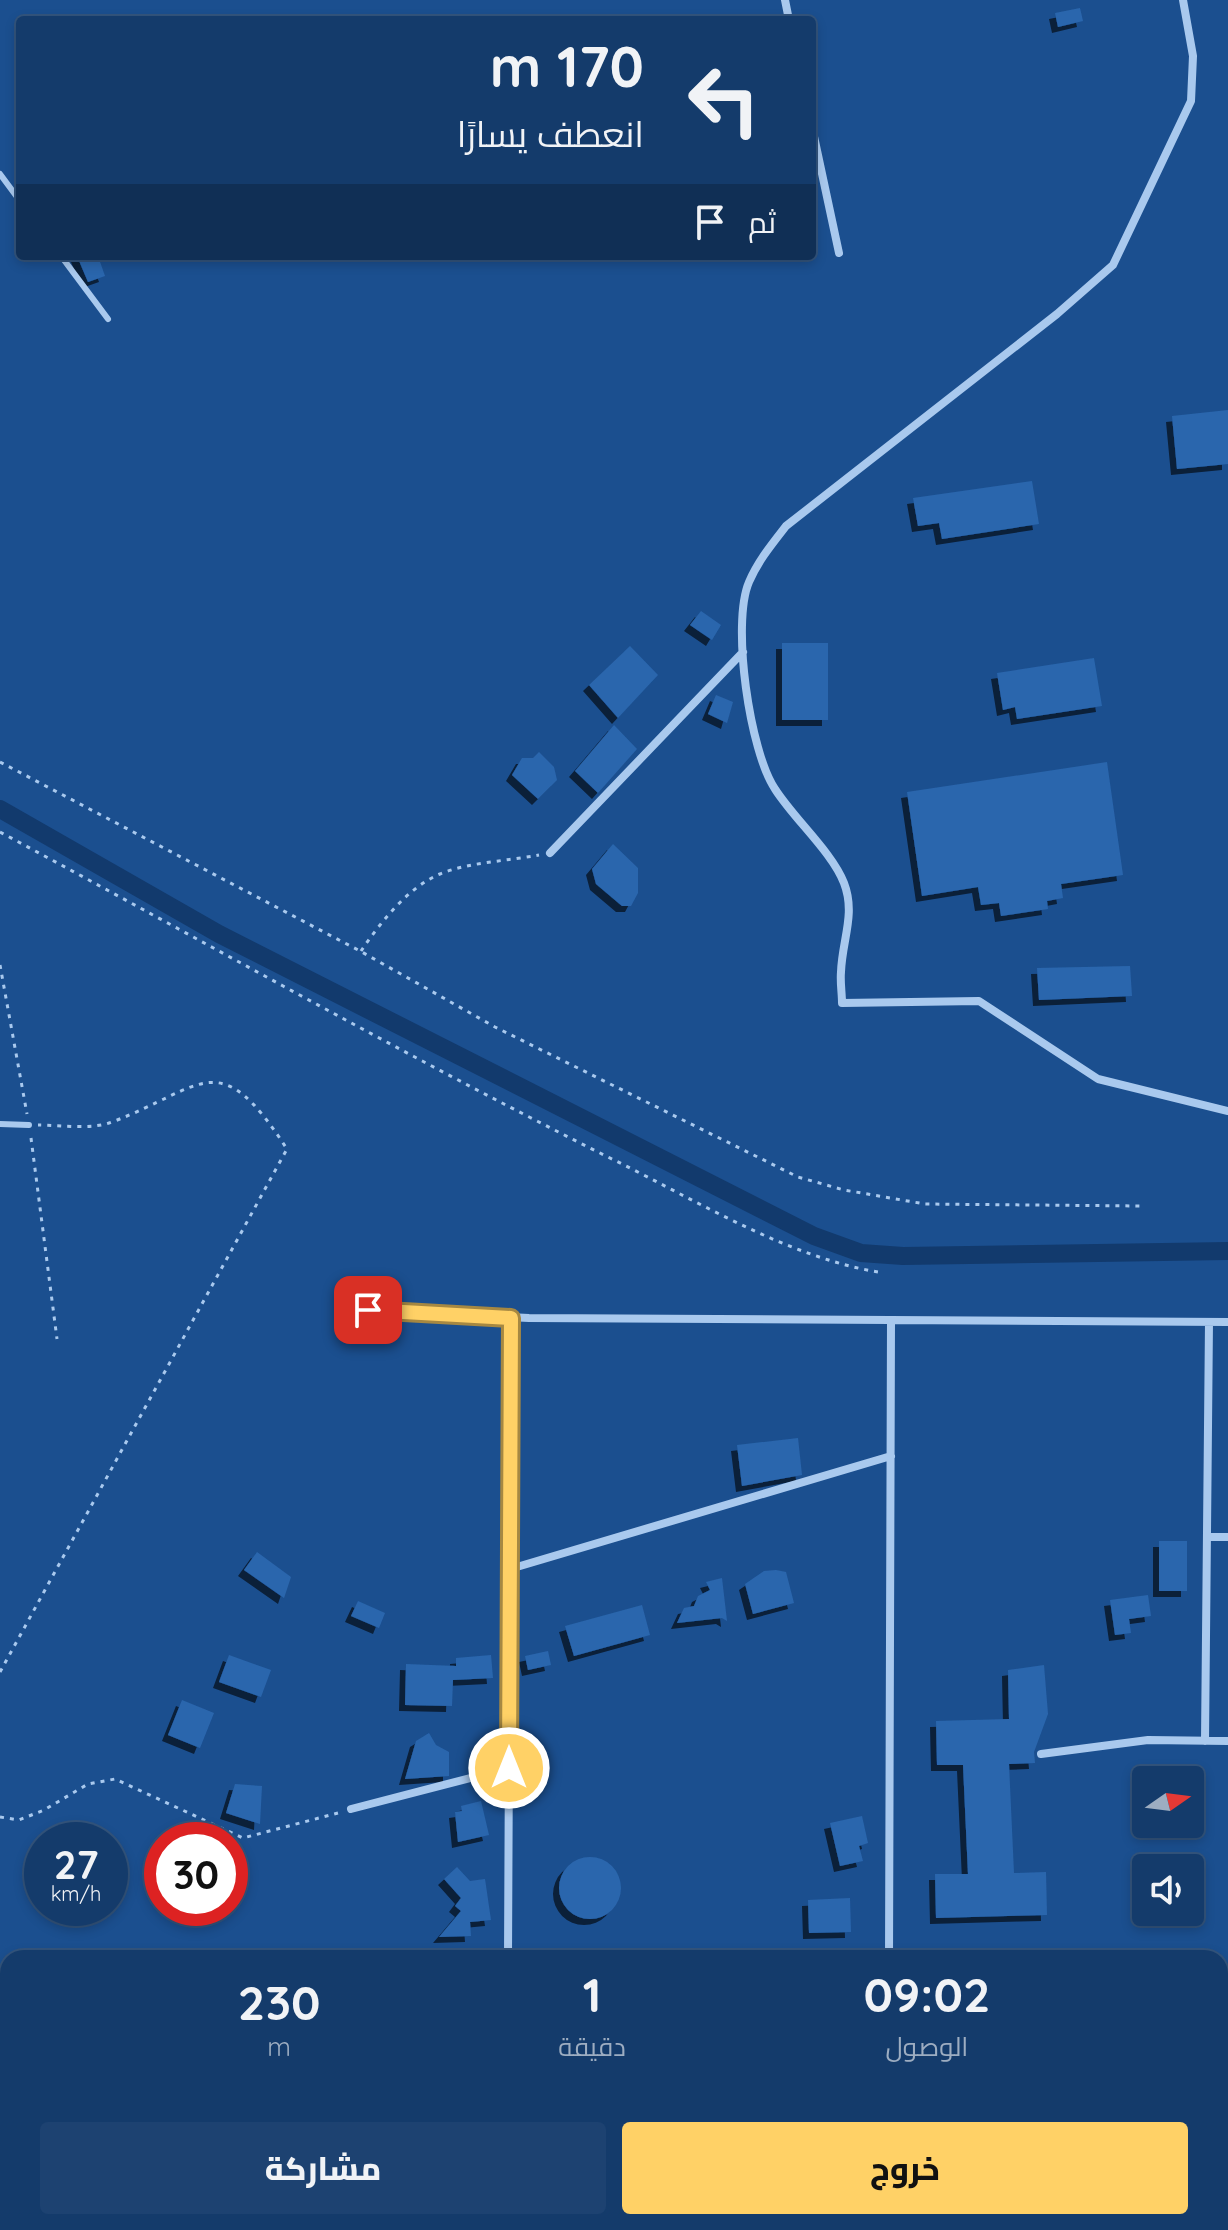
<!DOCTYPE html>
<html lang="ar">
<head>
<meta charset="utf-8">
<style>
  :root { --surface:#143b6b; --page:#1d4271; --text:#f1f3f6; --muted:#9dadc1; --line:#33557e; --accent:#ffd166 }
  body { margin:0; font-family:Quicksand,Cairo,sans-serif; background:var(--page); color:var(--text); direction:rtl; height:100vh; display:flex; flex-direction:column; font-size:30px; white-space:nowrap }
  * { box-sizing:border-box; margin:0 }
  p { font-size:26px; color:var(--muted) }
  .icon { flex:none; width:44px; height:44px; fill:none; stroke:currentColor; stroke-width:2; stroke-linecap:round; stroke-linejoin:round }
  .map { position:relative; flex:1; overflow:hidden; direction:ltr }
  .side { position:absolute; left:0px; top:1950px; width:1228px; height:280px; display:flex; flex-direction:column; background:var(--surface); border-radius:24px 24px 0 0; box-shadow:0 4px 12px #0003,0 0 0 2px var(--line); direction:rtl }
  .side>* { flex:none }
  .top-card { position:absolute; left:16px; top:16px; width:800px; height:244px; border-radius:8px; box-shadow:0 4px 12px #0003,0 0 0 2px var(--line); direction:rtl; background:#143b6b; color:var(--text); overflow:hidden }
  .needle { width:52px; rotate:76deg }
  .tools { position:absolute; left:1132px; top:1766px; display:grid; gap:16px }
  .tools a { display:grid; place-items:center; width:72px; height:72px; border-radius:8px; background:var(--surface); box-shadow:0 4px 12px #0003,0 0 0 2px var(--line); font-size:40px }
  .speed { position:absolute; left:24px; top:1822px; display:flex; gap:16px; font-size:40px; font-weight:700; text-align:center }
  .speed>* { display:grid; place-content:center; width:104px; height:104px; border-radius:50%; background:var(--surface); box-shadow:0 4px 12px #0003,0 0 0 2px var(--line); line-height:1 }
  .speed small { font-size:20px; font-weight:400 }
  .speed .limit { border:12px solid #d22; background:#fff; color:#111 }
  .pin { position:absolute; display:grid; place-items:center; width:68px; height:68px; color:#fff; margin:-34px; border-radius:16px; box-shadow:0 4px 12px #0006 }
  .me { position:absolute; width:88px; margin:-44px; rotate:0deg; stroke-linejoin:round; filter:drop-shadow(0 0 6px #0008) }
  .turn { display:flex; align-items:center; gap:28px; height:168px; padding:0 40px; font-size:36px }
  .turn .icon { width:104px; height:104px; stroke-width:2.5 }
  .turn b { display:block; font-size:56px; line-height:68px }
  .then { display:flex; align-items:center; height:76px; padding:0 40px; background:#0003; gap:16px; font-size:30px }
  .eta { display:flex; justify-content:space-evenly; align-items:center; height:136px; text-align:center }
  .eta b { font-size:48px; font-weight:800; line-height:56px }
  .primary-button { display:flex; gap:16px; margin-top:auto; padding:16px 40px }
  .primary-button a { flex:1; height:92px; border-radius:8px; background:var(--accent); color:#111; font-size:32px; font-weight:800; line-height:92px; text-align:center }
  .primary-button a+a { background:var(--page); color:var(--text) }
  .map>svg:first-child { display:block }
</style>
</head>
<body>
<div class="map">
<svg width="1228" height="2230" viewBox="0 0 1228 2230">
  <defs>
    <filter id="shadow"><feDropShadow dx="-6" dy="6" stdDeviation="0" flood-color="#0009"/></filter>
  </defs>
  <rect width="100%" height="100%" fill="#1b4f8f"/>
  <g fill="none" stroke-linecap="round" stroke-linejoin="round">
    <path stroke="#123a6d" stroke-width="18" d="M0,809L219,934L814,1236L861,1253L903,1256L1228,1251"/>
  </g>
  <path fill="#2a66ad" filter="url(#shadow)" d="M1080,8L1083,21L1058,27L1055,13Z
    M77,256H98L105,276L88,282Z
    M1228,410V464L1177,469L1172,416Z
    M1032,481L1039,524L942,539L939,523L918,526L913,498Z
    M701,611L721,625L712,640L690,625Z
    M782,643H828V720H782Z
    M630,646L658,675L618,718L589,685Z
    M1094,658L1102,706L1017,719L1015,707L1003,710L997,673Z
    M716,695L733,702L727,723L708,714Z
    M614,725L637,749L598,793L575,771Z
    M539,752L554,767L557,780L538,799L512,775L522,758H533Z
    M1107,762L1123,875L1061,884L1063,898L1047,901L1048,909L1001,916L999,903L981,905L978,887L922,896L907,792Z
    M613,844L638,868V893L631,906H622L596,884L592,869Z
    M1130,966L1132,996L1039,1000L1037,968Z
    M798,1438L802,1475L742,1486L737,1445Z
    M1159,1541H1187V1591H1159Z
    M257,1552L291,1577L284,1598L244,1570Z
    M776,1570L786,1572L794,1603L753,1614L745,1584L764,1571Z
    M722,1578L727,1621L722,1618L677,1623L684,1608L694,1606L698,1596L710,1590L706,1582Z
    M1148,1595L1151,1616L1129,1619L1131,1633L1115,1635L1110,1600Z
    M358,1601L385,1613L379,1628L351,1616Z
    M642,1605L650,1635L574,1656L565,1626Z
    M548,1651L551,1665L528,1670L525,1656Z
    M229,1655L271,1670L261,1697L219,1682Z
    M491,1655L493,1678L453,1680L452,1706L405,1705L406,1664L456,1666V1658Z
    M1044,1665L1048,1714L1034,1752L1035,1763L1009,1764L1014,1873L1046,1872L1047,1915L936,1918L935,1874H968L963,1765H937L936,1721L1009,1719L1008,1670Z
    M182,1700L214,1713L200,1748L168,1735Z
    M429,1733L436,1745L449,1752V1776L405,1779L416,1741Z
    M235,1784L262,1786L260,1824L226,1813Z
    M481,1801L489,1835L458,1842L455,1812L462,1811L461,1806Z
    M862,1816L868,1843L859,1846L863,1861L840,1866L830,1823Z
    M559 1888a31 31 0 1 1 62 0a31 31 0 1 1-62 0Z
    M457,1867L470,1881L485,1879L491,1920L470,1922L471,1936L439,1937L461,1911L455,1906L461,1898L444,1879Z
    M850,1898L851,1932L809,1933L808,1900Z"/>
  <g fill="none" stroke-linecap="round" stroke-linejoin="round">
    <path stroke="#a9c9ee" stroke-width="3" stroke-dasharray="4 6" stroke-linecap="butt" d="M0,762L360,951L495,1027L798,1177L844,1190L925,1204L1140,1206
      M0,832C205,942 407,1057 616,1161C697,1201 788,1257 878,1272
      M361,951C381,922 407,888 440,874C469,862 508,861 539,855
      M0,965L27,1114
      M31,1138L57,1339
      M0,1672L287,1149C218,1043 205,1087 112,1122C92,1130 60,1125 38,1125
      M0,1817L19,1820L44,1810L88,1784L115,1779L243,1838L338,1813"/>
    <path stroke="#a9c9ee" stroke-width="6" d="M0,174L20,201
      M61,256L108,319
      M0,1124L29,1125"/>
    <path stroke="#a9c9ee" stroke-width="8" d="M785,0L789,20
      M1183,0L1193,56L1191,101L1113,265L1057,314L786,526C772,544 758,561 749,582C731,624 750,752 775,789C794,819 832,852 844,883C856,914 842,940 841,972C840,982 842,993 842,1003L979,1001L1098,1079L1228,1111
      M812,127L839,253
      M550,853L743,652
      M368,1310L529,1318L1228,1322
      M1207,1537H1228
      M510,1569L891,1456
      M1205,1741L1209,1322
      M1041,1754L1148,1740L1228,1741
      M351,1809L509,1768
      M508,1958L511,1318
      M889,1958L891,1321
      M1220,2135L1228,2127
      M0,2217H8
      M1121,2230L1129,2222"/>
  </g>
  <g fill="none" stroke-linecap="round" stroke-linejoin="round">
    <defs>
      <path id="route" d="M368,1310L511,1318L509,1768"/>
    </defs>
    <use href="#route" stroke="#a68842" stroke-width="20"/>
    <use href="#route" stroke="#ffd166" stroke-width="14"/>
  </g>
</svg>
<div class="tools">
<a><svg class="needle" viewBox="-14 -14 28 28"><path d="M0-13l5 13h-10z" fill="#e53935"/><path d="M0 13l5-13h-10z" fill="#9dadc1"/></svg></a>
<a><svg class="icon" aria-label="sound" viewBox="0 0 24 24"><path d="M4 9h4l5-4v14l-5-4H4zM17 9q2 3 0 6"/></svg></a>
</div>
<div class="speed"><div>27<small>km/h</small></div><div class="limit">30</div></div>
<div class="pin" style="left:368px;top:1310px;background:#d93025"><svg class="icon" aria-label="arrive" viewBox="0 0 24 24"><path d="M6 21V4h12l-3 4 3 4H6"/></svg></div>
<svg class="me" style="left:509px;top:1768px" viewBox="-20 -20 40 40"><circle r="17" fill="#ffd166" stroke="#fff" stroke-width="3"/><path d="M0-11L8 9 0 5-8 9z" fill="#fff"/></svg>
<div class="top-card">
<div class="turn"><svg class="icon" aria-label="left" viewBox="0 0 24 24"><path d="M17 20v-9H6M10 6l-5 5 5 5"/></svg><div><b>170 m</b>انعطف يسارًا</div></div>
<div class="then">ثم<svg class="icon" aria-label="arrive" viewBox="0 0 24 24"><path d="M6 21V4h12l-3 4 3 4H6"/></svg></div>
</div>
<section class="side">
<div class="eta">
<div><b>09:02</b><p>الوصول</p></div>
<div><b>1</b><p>دقيقة</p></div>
<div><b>230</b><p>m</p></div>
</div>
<div class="primary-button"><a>خروج</a><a>مشاركة</a></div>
</section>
</div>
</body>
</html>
